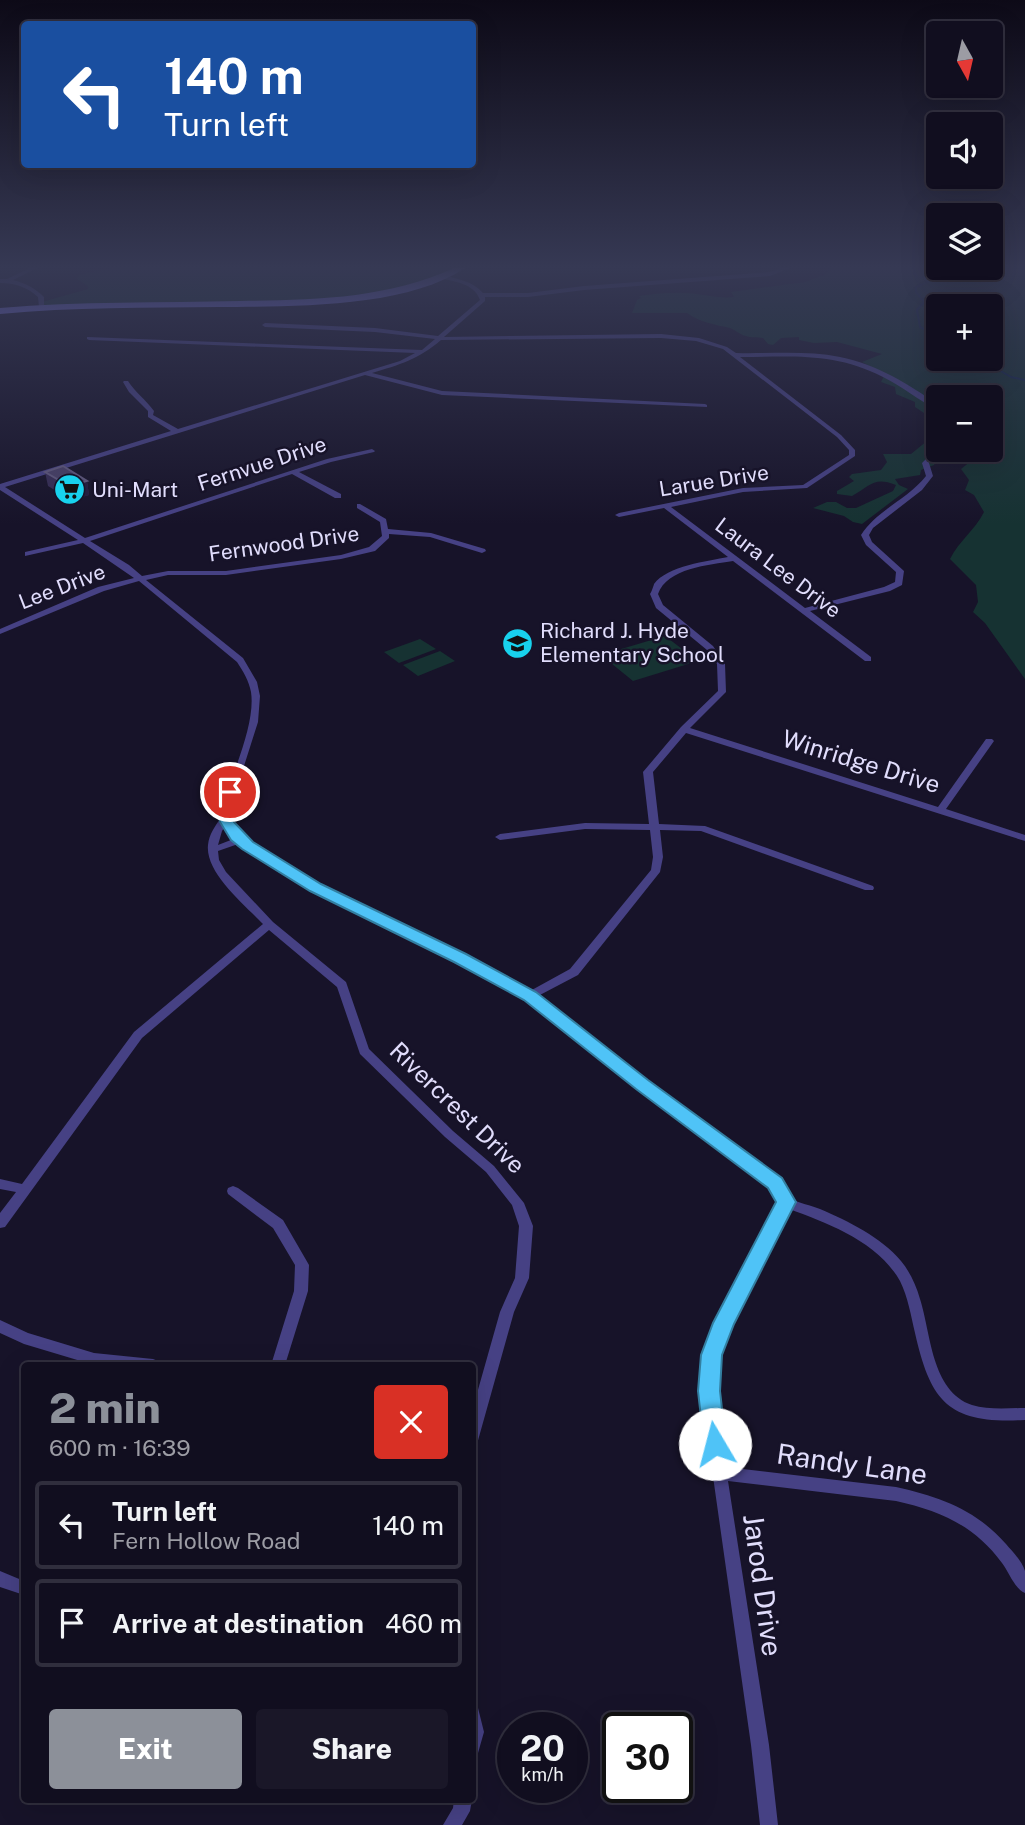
<!DOCTYPE html>
<html lang="en">
<head>
<meta charset="utf-8">
<style>
  :root { --surface:#110e1f; --page:#1a1728; --text:#f1f3f6; --muted:#9c9ca4; --line:#302e3d; --accent:#8c9099 }
  body { margin:0; font-family:"Public Sans",sans-serif; background:var(--page); color:var(--text); height:100vh; display:flex; flex-direction:column; font-size:26px; white-space:nowrap }
  * { box-sizing:border-box; margin:0 }
  p { font-size:23px; color:var(--muted) }
  .icon { flex:none; width:38px; height:38px; fill:none; stroke:currentColor; stroke-width:2; stroke-linecap:round; stroke-linejoin:round }
  .map { position:relative; flex:1; overflow:hidden }
  .side { position:absolute; left:21px; top:1362px; width:455px; height:441px; display:flex; flex-direction:column; background:var(--surface); border-radius:7px; box-shadow:0 7px 28px #0002,0 0 0 2px var(--line) }
  .side>* { flex:none }
  .hud { position:absolute; left:21px; top:21px; width:455px; height:147px; border-radius:7px; box-shadow:0 7px 28px #0002,0 0 0 2px var(--line); background:#1a4fa0; color:#fff; overflow:hidden }
  .needle { width:46px; rotate:172deg }
  .tools { position:absolute; left:926px; top:21px; display:grid; gap:14px }
  .tools a { display:grid; place-items:center; width:77px; height:77px; border-radius:7px; background:var(--surface); box-shadow:0 7px 28px #0002,0 0 0 2px var(--line); font-size:35px }
  .speed { position:absolute; left:497px; top:1712px; display:flex; gap:14px; font-size:35px; font-weight:700; text-align:center }
  .speed>* { display:grid; place-content:center; width:91px; height:91px; border-radius:50%; background:var(--surface); box-shadow:0 7px 28px #0002,0 0 0 2px var(--line); line-height:1 }
  .speed small { font-size:18px; font-weight:400 }
  .speed .limit { border:4px solid #111; border-radius:10px; background:#fff; color:#111 }
  .pin { position:absolute; display:grid; place-items:center; width:60px; height:60px; color:#fff; margin:-30px; border:4px solid #fff; border-radius:50%; box-shadow:0 2px 7px #0007 }
  .me { position:absolute; width:77px; margin:-38px; rotate:352deg; stroke-linejoin:round; filter:drop-shadow(0 0 5px #0008) }
  .turn { display:flex; align-items:center; gap:24px; height:147px; padding:0 28px; font-size:32px }
  .turn .icon { width:91px; height:91px; stroke-width:2.5 }
  .turn b { display:block; font-size:49px; line-height:60px }
  .round { display:grid; place-items:center; flex:none; width:74px; height:74px; border-radius:7px; background:var(--page) }
  .summary { display:flex; align-items:center; justify-content:space-between; height:119px; padding:0 28px }
  h1 { font-size:42px; font-weight:800; line-height:52px; color:var(--accent) }
  .cta { display:flex; gap:14px; margin-top:auto; padding:14px 28px }
  .cta a { flex:1; height:80px; border-radius:7px; background:var(--accent); color:#fff; font-size:28px; font-weight:800; line-height:80px; text-align:center }
  .cta a+a { background:var(--page); color:var(--text) }
  ul { padding:0; list-style:none }
  li { display:flex; align-items:center; gap:21px; height:88px; margin:0 14px 10px; padding:0 14px; border:4px solid var(--line); border-radius:7px }
  li div { flex:1 }
  li b { display:block; font-size:26px }
  li em { font-style:normal }
  .map>svg:first-child { display:block }
</style>
</head>
<body>
<div class="map">
<svg width="1025" height="1825" viewBox="0 0 1025 1825">
  <rect width="100%" height="100%" fill="#171329"/>
  <path fill="#163232" fill-rule="evenodd" d="M112,268H461L413,287L334,300L42,307V302L88,289V286L77,279L79,275Z
    M830,268H1025V679L985,623L973,612L978,602L976,585L950,559C959,541 975,530 984,512L974,495L965,490L969,480L961,469L971,461C962,449 951,452 938,457L934,465L921,470L920,475L895,479L899,485L908,489L862,524L853,522L844,516L813,508L827,502H836L847,508H856L893,491L896,485C874,476 870,486 852,496L837,494V491L854,481L849,477L852,474L881,470L887,462L883,454H911L938,432V450H990V397H938V427L930,417L915,407V402L896,394L895,387L881,382L885,374L862,362L882,354L837,342L814,343L799,340V337L781,338L773,345L768,344L763,338C758,337 750,338 746,336C740,335 736,330 730,328C716,325 699,322 687,313H632L637,300L641,298L639,296C653,294 670,292 684,293C701,293 717,299 734,297L731,292L805,282L826,274ZM938,306H990V359H938Z
    M665,636L698,661L633,681L601,655Z
    M420,639L436,649L399,663L384,652Z
    M440,651L455,661L418,676L403,665Z"/>
  <g fill="none" stroke-linecap="round" stroke-linejoin="round">
    <path stroke="#13274c" stroke-width="2" d="M909,268L917,276L932,280L916,287V292L924,302L917,310L920,327L938,336
      M980,359L1011,377L1025,380"/>
    <path fill="#464184" fill-rule="evenodd" d="M30,268H37L13,280C25,283 35,288 44,297V308L39,307L38,297C27,287 15,283 0,283V279H7Z
      M782,268H790L770,276L584,290L528,297H485V301L444,337L661,334L699,338L727,347L736,353C770,354 806,350 840,357C876,364 909,384 938,405V410C919,401 902,386 883,377C834,352 793,357 740,357L841,435L855,450V456L807,488L743,492L671,507L805,608L884,587L895,582L896,572L866,545L861,535C877,510 908,499 926,476L922,463L936,449L941,450L929,463L933,476L922,490L873,528L869,535L872,542L904,571L902,585L890,591L810,611L871,657V661H865L733,561C709,565 667,568 658,594L663,605L713,646L725,664L726,692L690,728L938,807L986,739H992L994,741L946,809L1025,835V841L686,733L653,772L659,824L705,826L873,886L874,888L873,890H865L701,831L660,830L663,857L660,872L578,975L538,996L660,1092L779,1180C783,1186 785,1193 791,1198C799,1204 811,1205 820,1209C848,1221 881,1237 901,1261C910,1272 916,1285 920,1299C931,1333 931,1391 972,1405C988,1410 1008,1408 1025,1408V1420C950,1424 931,1404 915,1333C911,1316 908,1297 900,1281C878,1242 828,1223 789,1209L730,1323L718,1355L715,1373L726,1467L896,1487C940,1497 975,1509 1006,1544C1012,1551 1022,1561 1025,1571C1025,1577 1025,1586 1025,1593C1014,1588 1009,1572 1002,1563C974,1525 940,1511 896,1501L728,1481L769,1745L778,1825H760L751,1745L706,1427L701,1373L704,1355L716,1323L779,1202L770,1186L651,1098L554,1020L510,988L455,959L315,892L263,861L241,843L218,851L219,860L226,872L273,922L346,982L369,1049L453,1131L494,1166L524,1203L533,1226L529,1278L514,1312L477,1444L472,1445V1411L500,1312L515,1278L519,1226L512,1205L486,1172L445,1137L360,1054L337,987L269,930L142,1038L5,1227L0,1228V1213L16,1192L0,1189V1179L22,1184L134,1032L263,924C245,905 205,873 208,845C209,834 216,825 222,816L220,810C231,778 256,724 251,692C249,681 243,671 237,662L139,581L104,591L0,634V629L98,587L134,578L83,543L25,556V552L78,540L0,490V484L171,431L148,417V411L129,392L123,382L124,381H128C135,392 146,400 154,411L153,415L178,429L400,361L415,353L89,340L87,339V337L422,350L435,339L375,332L265,327L262,325L265,323L375,328L438,336L480,300C474,283 455,282 440,278L442,275C457,279 473,281 483,293H528L584,286L769,272ZM661,338L696,341L723,349L837,437L849,450V455L803,485L743,488L619,513L615,515L619,517L664,508L728,557C708,561 667,566 654,584C654,585 651,593 650,594L656,608L707,650L717,664L718,691L681,727L643,772L649,824L585,823L500,834L495,837L500,840L585,829L650,830L653,857L651,870L570,969L530,991L482,963L322,887L270,857L249,841L236,826L230,810L258,722L260,696L257,682L243,658L146,580L168,575H226L341,559L375,551L389,538V534L430,537L482,553L486,551L485,549L431,533L388,529L386,519L360,504H357V508L380,522L382,536L369,547L341,555L226,571H168L142,576L129,565L90,541L292,474L335,498H341V494L299,472L331,462L374,452L375,451L372,449L327,459L85,538L5,487L365,375L442,395L707,407V405L705,404L442,391L372,373C399,365 419,359 441,340ZM226,825L236,838L218,845L222,831Z
      M233,1186L238,1188L283,1220L309,1265L308,1291L285,1365H271L294,1291L295,1265L273,1228L228,1194L227,1191L228,1188Z
      M0,1320L28,1333L94,1353L153,1359L158,1361L160,1365H94L24,1344L0,1333Z
      M0,1571L24,1581V1595L0,1587Z
      M472,1706L478,1708L484,1732L478,1753L472,1755Z
      M454,1799H472L470,1811L462,1825H443L453,1808Z"/>
    <path fill="#827bf5" fill-rule="evenodd" d="M454,268H465C404,309 290,306 219,307C146,308 73,307 0,314V308C80,301 160,303 240,301C313,300 386,299 454,268Z"/>
  </g>
  <path fill="#362d55" d="M45,472L87,481L89,495L71,500L48,486Z"/>
  <path fill="#221b3c" d="M87,481L89,495L71,500L69,486Z"/>
  <path fill="#484067" stroke="#60597e" stroke-width="2" d="M63,466L87,481L69,486L45,472Z"/>
  <linearGradient id="sky" x2="0" y2="1"><stop stop-color="#0d0a17"/><stop offset="0.51" stop-color="#363954"/><stop offset="1" stop-color="#363954" stop-opacity="0"/></linearGradient>
  <rect width="1025" height="524" fill="url(#sky)"/>
  <path fill="#4fc3f7" stroke="#337fa1" stroke-width="2" d="M230,787L238,792L233,810L234,822L253,842L321,884L466,954L536,992L648,1080L782,1178L796,1202L734,1324L722,1355L720,1391L726,1444L723,1451L715,1454L707,1451L704,1444L698,1391L701,1355L713,1323L776,1202L768,1188L636,1089L524,1000L454,962L310,891L242,849L231,840L220,822L218,810L223,792Z"/>
  <defs>
    <symbol id="supermarket-disc" viewBox="-11 -11 22 22"><circle r="9.5" fill="#18d2ed" stroke="#171329"/><path d="M-6-5.5h2.5l.6 2H6L4.5 2H-2.5L-4.4-4H-6ZM-1.5 3.2a1.3 1.3 0 1 0 .1 0ZM3 3.2a1.3 1.3 0 1 0 .1 0Z" fill="#111"/></symbol>
    <symbol id="school-disc" viewBox="-11 -11 22 22"><circle r="9.5" fill="#18d2ed" stroke="#171329"/><path d="M0-5L7-2L0 1L-7-2ZM-4 1L0 2.5L4 1V4Q0 6-4 4Z" fill="#111"/></symbol>
  </defs>
  <g fill-rule="evenodd">
    <use href="#supermarket-disc" x="52" y="472" width="35" height="35"/>
    <use href="#school-disc" x="500" y="626" width="35" height="35"/>
  </g>
  <g text-anchor="middle" stroke-width="5" stroke-linejoin="round" paint-order="stroke">
    <g font-size="21" fill="#e1ddfc" stroke="#171329">
      <text transform="translate(262 464) rotate(-18)" y="7">Fernvue Drive</text>
      <text transform="translate(714 481) rotate(-9)" y="7">Larue Drive</text>
      <text transform="translate(284 544) rotate(-8)" y="7">Fernwood Drive</text>
      <text transform="translate(778 568) rotate(37)" y="7">Laura Lee Drive</text>
      <text transform="translate(62 587) rotate(-21)" y="7">Lee Drive</text>
    </g>
    <g font-size="21" fill="#e1ddfc" stroke="#171329" text-anchor="start">
      <text x="92" y="497">Uni-Mart</text>
      <text x="540" y="638">Richard J. Hyde<tspan x="540" dy="24">Elementary School</tspan></text>
    </g>
    <g font-size="24" fill="#e1ddfc" stroke="#171329">
      <text transform="translate(861 762) rotate(17)" y="8">Winridge Drive</text>
      <text transform="translate(457 1108) rotate(44)" y="8">Rivercrest Drive</text>
    </g>
    <g font-size="28" fill="#e1ddfc" stroke="#171329">
      <text transform="translate(852 1464) rotate(8)" y="10">Randy Lane</text>
      <text transform="translate(763 1585) rotate(82)" y="10">Jarod Drive</text>
    </g>
  </g>
</svg>
<div class="tools">
<a><svg class="needle" viewBox="-14 -14 28 28"><path d="M0-13l5 13h-10z" fill="#e53935"/><path d="M0 13l5-13h-10z" fill="#9c9ca4"/></svg></a>
<a><svg class="icon" aria-label="sound" viewBox="0 0 24 24"><path d="M4 9h4l5-4v14l-5-4H4zM17 9q2 3 0 6"/></svg></a>
<a><svg class="icon" aria-label="layers" viewBox="0 0 24 24"><path d="M12 4l9 5-9 5-9-5zM3 14l9 5 9-5"/></svg></a>
<a>+</a>
<a>−</a>
</div>
<div class="speed"><div>20<small>km/h</small></div><div class="limit">30</div></div>
<div class="pin" style="left:230px;top:792px;background:#d93025"><svg class="icon" aria-label="arrive" viewBox="0 0 24 24"><path d="M6 21V4h12l-3 4 3 4H6"/></svg></div>
<svg class="me" style="left:715px;top:1444px" viewBox="-20 -20 40 40"><circle r="19" fill="#fff"/><path d="M0-13L10 11 0 6-10 11z" fill="#4fc3f7"/></svg>
<div class="hud">
<div class="turn"><svg class="icon" aria-label="left" viewBox="0 0 24 24"><path d="M17 20v-9H6M10 6l-5 5 5 5"/></svg><div><b>140 m</b>Turn left</div></div>
</div>
<section class="side">
<div class="summary"><div><h1>2 min</h1><p>600 m · 16:39</p></div><a class="round" style="background:#d93025;color:#fff"><svg class="icon" aria-label="close" viewBox="0 0 24 24"><path d="M6 6l12 12M18 6L6 18"/></svg></a></div>
<ul>
<li><svg class="icon" aria-label="left" viewBox="0 0 24 24"><path d="M17 20v-9H6M10 6l-5 5 5 5"/></svg><div><b>Turn left</b><p>Fern Hollow Road</p></div><em>140 m</em></li>
<li><svg class="icon" aria-label="arrive" viewBox="0 0 24 24"><path d="M6 21V4h12l-3 4 3 4H6"/></svg><div><b>Arrive at destination</b></div><em>460 m</em></li>
</ul>
<div class="cta"><a>Exit</a><a>Share</a></div>
</section>
</div>
</body>
</html>
